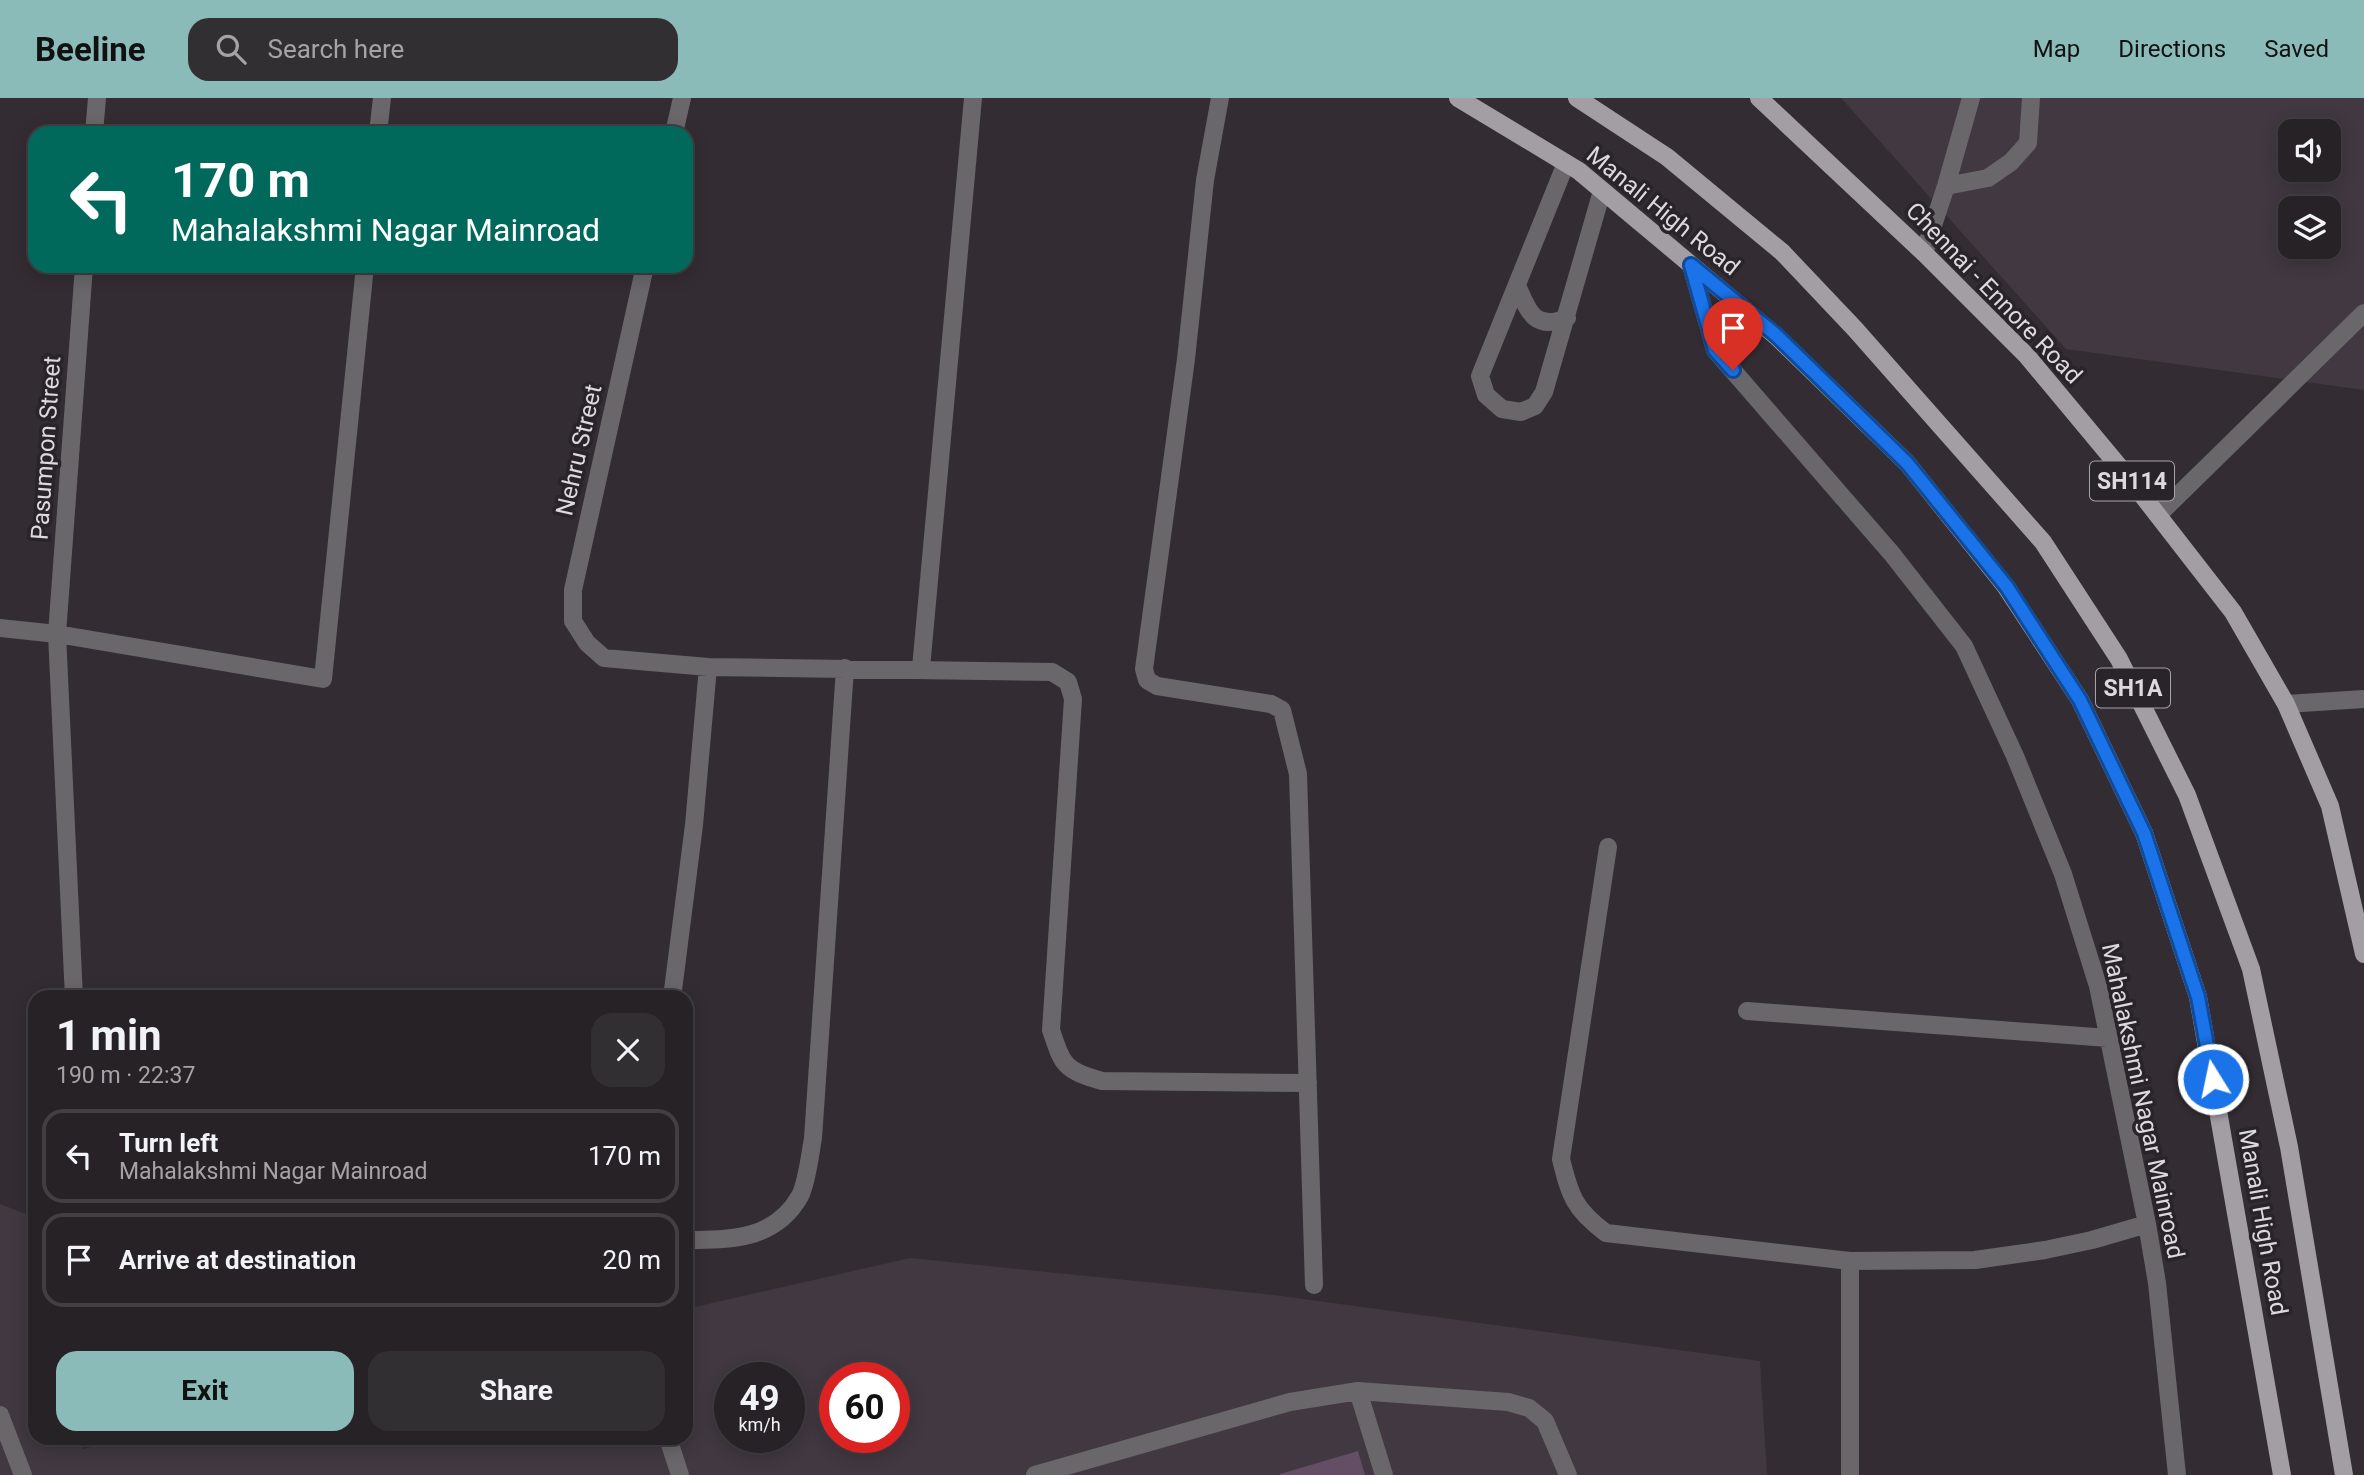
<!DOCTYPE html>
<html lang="en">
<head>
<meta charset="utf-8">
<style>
  :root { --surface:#262226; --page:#322f32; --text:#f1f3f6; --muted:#a4a4a7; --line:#423f43; --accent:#8bbbb9 }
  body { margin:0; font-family:Roboto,sans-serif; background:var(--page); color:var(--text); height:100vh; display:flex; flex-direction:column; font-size:26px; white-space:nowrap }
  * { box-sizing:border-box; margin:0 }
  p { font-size:23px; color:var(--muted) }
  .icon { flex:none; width:38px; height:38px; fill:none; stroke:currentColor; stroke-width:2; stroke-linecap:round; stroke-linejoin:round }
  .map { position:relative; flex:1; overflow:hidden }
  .sheet { position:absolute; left:28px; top:892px; width:665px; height:455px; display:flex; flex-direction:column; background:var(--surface); border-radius:21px; box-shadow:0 4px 18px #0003,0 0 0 2px var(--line) }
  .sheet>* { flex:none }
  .banner { position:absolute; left:28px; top:28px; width:665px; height:147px; border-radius:21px; box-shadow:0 4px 18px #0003,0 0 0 2px var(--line); background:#00695c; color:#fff; overflow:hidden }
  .tools { position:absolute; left:2278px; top:21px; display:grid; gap:14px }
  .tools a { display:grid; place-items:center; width:63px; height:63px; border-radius:14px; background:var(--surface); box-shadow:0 4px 18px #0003,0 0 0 2px var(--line); font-size:35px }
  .speed { position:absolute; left:714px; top:1264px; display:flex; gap:14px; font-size:35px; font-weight:700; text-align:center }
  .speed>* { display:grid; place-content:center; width:91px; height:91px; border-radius:50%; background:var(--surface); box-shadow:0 4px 18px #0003,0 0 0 2px var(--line); line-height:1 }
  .speed small { font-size:18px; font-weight:400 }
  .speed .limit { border:10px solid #d22; background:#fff; color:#111 }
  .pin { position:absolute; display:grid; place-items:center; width:60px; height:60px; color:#fff; margin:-72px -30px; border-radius:50% 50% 50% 0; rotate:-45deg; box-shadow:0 0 7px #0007 }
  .pin .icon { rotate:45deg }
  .me { position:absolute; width:77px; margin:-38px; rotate:350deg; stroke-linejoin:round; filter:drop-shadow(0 0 5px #0008) }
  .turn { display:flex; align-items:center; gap:24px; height:147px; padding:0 28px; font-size:32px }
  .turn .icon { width:91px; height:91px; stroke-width:2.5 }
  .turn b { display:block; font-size:49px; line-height:60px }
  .round { display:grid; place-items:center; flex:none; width:74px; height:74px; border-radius:21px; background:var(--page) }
  .head { display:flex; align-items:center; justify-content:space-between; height:119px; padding:0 28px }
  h1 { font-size:42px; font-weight:700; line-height:52px }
  .button { display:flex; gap:14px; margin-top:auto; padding:14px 28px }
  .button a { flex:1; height:80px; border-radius:21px; background:var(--accent); color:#111; font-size:28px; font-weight:700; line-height:80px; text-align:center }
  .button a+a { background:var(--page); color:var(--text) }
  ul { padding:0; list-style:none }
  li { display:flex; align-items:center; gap:21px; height:94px; margin:0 14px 10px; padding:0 14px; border:4px solid var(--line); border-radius:21px }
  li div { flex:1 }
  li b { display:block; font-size:26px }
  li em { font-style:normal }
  header { display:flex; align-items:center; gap:42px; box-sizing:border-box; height:98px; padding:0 35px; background:var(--accent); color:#111 }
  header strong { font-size:33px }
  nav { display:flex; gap:38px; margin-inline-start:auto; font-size:24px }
  .search { width:490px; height:63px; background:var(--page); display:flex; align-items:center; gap:18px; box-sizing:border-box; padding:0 24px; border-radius:21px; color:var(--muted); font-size:26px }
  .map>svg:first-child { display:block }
</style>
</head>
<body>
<header>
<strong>Beeline</strong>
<div class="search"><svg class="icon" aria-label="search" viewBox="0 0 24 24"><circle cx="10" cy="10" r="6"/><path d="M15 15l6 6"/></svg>Search here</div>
<nav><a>Map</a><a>Directions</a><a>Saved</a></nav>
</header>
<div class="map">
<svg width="2364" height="1377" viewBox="0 0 2364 1377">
  <rect width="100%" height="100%" fill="#332d33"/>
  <path fill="#413841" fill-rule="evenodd" d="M1841,0H2364V292L2066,251ZM2291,33H2329V72H2291ZM2291,110H2329V149H2291Z
    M0,1106L31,1118L35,1138V1340L80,1341L83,1351L128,1340H686V1211L910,1160L1274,1197L1760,1263L1767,1377H0ZM730,1279H789V1339H730ZM835,1279H894V1339H835Z"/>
  <path fill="#634e66" d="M1358,1353L1365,1377H1280V1376Z"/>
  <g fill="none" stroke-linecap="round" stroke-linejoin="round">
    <path stroke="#6a676a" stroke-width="18" d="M1220,0L1205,82L1186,261L1144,571L1147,582L1157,588L1271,606L1282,612L1298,676L1314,1187
      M94,35L97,0
      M378,35L382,0
      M674,35L682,0
      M1566,65L1480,278L1486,297L1502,311L1521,314L1535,308L1544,294L1602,93
      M1946,88L1988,80L2011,64L2028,45L2031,0
      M1924,155L1946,88L1971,0
      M1691,167L1715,252L1892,456L1964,548L2015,658L2063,776L2098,888L2147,1126L2157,1185L2177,1377
      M645,168L573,492V523L587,545L604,560L708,569L1052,574L1068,584L1073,601L1051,932C1063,968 1064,972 1102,983L1308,985
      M1517,187C1528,213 1534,233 1567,220
      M2158,417L2364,215
      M0,530L57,536L323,581L365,168
      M921,570L973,0
      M2286,606L2364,601
      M1608,749L1561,1061C1570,1098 1574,1111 1606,1135L1850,1163L1975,1162L2045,1152L2092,1142L2147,1126
      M74,900L57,536L84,168
      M672,900L694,727L708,569
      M1747,913L2108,940
      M686,1142C731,1142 775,1142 800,1098C807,1084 810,1057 813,1040L845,570
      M1850,1163V1377
      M1358,1293L1384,1377
      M0,1317L23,1377
      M668,1340L680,1377
      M1035,1377L1290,1304L1358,1293L1508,1304L1529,1310L1545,1323L1568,1377"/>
    <path stroke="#a39ea4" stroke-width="18" d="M1458,0L1579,73L1776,238L1907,365L2006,489L2080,602L2144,735L2198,899L2282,1377
      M1577,0L1667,59L1782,154L1855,231L2043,444L2119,561L2187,697L2251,871L2289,1049L2344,1377
      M1759,0L1924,155L2027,258L2132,384L2233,514L2286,606L2330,708L2364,856"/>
  </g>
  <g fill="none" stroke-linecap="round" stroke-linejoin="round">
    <defs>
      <path id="route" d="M1733,272L1715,252L1691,167L1776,237L1907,365L2007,489L2080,602L2144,735L2198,899L2213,981"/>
    </defs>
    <use href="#route" stroke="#114b97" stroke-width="18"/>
    <use href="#route" stroke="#1a73e8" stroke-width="12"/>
  </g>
  <g text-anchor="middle" stroke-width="7" stroke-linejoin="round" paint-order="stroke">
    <g fill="#292429" stroke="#a7a3a7" stroke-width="2">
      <rect x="2090" y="363.5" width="84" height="39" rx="5"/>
      <rect x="2096" y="570.5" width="74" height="39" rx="5"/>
    </g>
    <g font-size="23" font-weight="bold" fill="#ddd9dd">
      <text x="2132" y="391">SH114</text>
      <text x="2133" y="598">SH1A</text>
    </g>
    <g font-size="24" fill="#ddd9dd" stroke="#292429">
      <text transform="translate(1663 113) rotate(39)" y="8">Manali High Road</text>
      <text transform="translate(1994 195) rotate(46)" y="8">Chennai - Ennore Road</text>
      <text transform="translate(46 350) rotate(-86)" y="8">Pasumpon Street</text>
      <text transform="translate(579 352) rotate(-77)" y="8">Nehru Street</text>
      <text transform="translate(2143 1003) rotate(78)" y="8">Mahalakshmi Nagar Mainroad</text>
      <text transform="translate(2263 1124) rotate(80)" y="8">Manali High Road</text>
    </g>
  </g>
</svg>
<div class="tools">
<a><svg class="icon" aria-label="sound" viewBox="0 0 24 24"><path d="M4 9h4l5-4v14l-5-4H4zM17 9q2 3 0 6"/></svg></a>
<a><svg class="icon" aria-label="layers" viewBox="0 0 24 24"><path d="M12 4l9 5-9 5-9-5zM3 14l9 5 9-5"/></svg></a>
</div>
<div class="speed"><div>49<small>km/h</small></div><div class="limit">60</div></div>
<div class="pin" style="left:1733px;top:272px;background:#d93025"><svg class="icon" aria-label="arrive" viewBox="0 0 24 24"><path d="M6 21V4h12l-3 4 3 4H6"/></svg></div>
<svg class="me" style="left:2213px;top:981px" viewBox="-20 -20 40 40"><circle r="17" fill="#1a73e8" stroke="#fff" stroke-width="3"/><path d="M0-11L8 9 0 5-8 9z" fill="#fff"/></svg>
<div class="banner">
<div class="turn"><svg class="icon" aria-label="left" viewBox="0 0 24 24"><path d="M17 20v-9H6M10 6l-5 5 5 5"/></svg><div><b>170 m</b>Mahalakshmi Nagar Mainroad</div></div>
</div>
<section class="sheet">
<div class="head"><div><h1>1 min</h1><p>190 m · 22:37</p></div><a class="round"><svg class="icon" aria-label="close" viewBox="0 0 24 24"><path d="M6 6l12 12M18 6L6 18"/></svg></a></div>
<ul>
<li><svg class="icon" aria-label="left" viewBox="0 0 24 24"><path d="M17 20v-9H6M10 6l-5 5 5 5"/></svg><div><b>Turn left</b><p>Mahalakshmi Nagar Mainroad</p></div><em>170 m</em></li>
<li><svg class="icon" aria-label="arrive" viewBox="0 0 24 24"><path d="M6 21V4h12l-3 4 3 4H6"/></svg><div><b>Arrive at destination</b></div><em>20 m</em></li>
</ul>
<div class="button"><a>Exit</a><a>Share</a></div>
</section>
</div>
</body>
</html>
